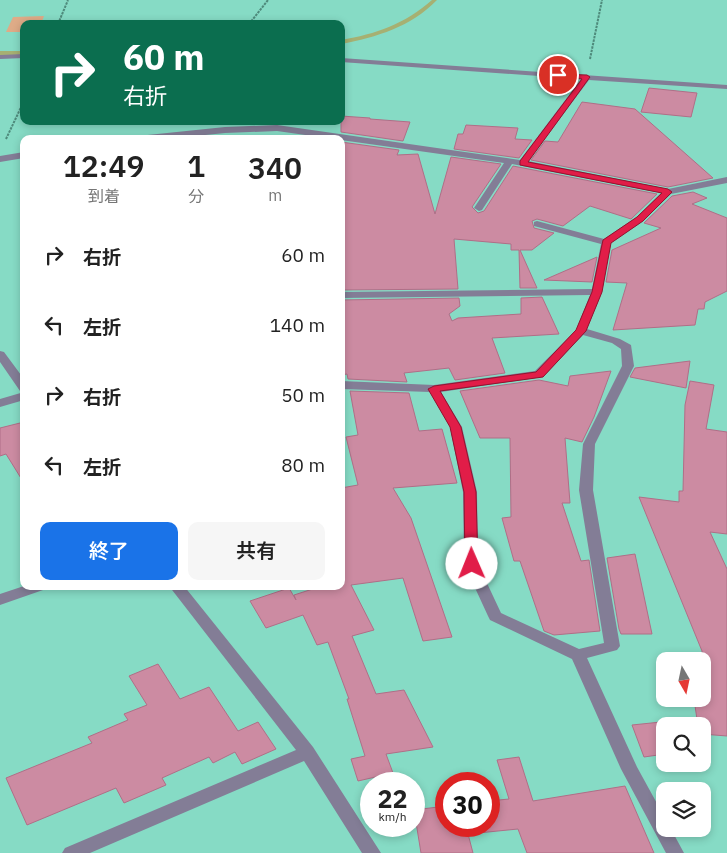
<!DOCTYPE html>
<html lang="ja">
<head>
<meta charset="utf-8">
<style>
  :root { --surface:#fff; --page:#f6f6f6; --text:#222; --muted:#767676; --accent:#1a73e8 }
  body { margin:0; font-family:"IBM Plex Sans","Noto Sans JP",sans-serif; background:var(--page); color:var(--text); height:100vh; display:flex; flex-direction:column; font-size:19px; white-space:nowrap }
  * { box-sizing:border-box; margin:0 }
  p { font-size:16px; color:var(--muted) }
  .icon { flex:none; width:28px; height:28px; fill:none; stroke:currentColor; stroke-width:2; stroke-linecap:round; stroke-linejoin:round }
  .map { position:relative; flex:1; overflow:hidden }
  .drawer { position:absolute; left:20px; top:135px; width:325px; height:455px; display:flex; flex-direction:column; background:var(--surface); border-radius:10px; box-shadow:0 2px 8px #0003 }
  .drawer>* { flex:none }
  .hud { position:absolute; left:20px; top:20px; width:325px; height:105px; border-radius:10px; box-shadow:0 2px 8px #0003; background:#0b6e4f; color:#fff; overflow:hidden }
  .needle { width:32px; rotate:171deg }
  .tools { position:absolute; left:656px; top:652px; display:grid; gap:10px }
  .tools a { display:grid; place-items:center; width:55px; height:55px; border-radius:10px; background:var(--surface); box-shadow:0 2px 8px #0003; font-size:25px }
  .speed { position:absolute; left:360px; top:772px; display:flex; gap:10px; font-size:25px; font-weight:700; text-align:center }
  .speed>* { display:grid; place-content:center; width:65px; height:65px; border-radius:50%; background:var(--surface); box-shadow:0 2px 8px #0003; line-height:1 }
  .speed small { font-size:12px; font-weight:400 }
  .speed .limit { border:8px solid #d22; background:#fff; color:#111 }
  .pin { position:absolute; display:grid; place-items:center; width:42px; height:42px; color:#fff; margin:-21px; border:2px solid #fff; border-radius:50%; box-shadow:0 1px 5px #0007 }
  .me { position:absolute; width:55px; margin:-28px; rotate:359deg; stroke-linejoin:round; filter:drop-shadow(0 0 4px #0008) }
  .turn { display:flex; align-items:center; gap:18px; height:105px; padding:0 20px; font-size:22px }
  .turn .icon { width:65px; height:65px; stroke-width:2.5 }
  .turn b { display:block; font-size:35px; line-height:42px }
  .eta { display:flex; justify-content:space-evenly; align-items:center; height:85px; text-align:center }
  .eta b { font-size:30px; font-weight:600; line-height:35px }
  .primary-button { display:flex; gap:10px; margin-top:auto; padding:10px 20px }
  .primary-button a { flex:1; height:58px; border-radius:10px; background:var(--accent); color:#fff; font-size:20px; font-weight:600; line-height:58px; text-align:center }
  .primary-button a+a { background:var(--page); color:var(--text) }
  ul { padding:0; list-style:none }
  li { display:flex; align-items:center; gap:15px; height:70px; padding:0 20px }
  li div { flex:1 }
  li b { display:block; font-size:19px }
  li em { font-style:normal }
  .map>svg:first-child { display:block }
</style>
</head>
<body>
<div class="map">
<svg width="727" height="853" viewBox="0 0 727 853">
  <rect width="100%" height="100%" fill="#86dbc5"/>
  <path fill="#deab87" d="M44,16L41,24H24V32H6L13,17Z"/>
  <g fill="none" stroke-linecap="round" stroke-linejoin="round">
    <path fill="#a6b072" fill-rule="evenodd" d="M432,0H437C411,27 377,37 341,44V40C376,34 405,24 432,0Z
      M0,51H24V55H0Z"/>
  </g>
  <path fill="#cc8ba2" stroke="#b06e87" d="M649,88L697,93L691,117L641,112Z
    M582,102L635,109L713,178L668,187L531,160L545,141L558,142Z
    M341,116L370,118V119L410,122L403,141L341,132Z
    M466,125L518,128L515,139L532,140L519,158L454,149L458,134H463Z
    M341,142L399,150L397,155L418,154L435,214L451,157L501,164L472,207L478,213L484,211L513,166L657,194L631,219L590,206L563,226L537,219L532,221L534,228L554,233L532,250H520L537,288H520L519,250H511V244L454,239L458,289L341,290Z
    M693,192L707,198L692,204L727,218V291L705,302L704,309H698L695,325L613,330L627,283L606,282L612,250L661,228L644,223L672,196Z
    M597,257L592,282L544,280Z
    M542,297L559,334L492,338L505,373L455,380L449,368L404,373L407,382L348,379L347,374L341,375V300L459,298L460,306L449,314L452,321L458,318L521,314V298Z
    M690,361L686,388L630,377L635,368Z
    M611,371L594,417L582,442L565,438L570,503H562L581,561L589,560L600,631L554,635L544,631L520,561H514L502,518L511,517L510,438H480L460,391L539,380L568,386L570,376Z
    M690,381L714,385L706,429L727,432V534L710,532L727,569V736L702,734V726H698L694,699H702V651L639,497L679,502V491H683L685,405Z
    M350,391L409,393L419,431L442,429L457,483L393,488L411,518L452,637L423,641L403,578L351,585L374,630L352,636L376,694L404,690L433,747L386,754L393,773L358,781L351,759L365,756L347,699H349L328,642L317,645L303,615L266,628L250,601L289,588L296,600L294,595L322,586H341V488L358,485L346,437L358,435Z
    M24,422V483L6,454L0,456V428Z
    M635,554L652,634H621L619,629L607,558Z
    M158,664L180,699L209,687L238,731L258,722L276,749L242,764L235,752L213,763L209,757L162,778L166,785L124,803L116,788L27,825L6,778L92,743L88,737L128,720L124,714L147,705L129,676Z
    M690,719L693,726H665V754L644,757L632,725Z
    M519,757L533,801L625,786L654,853H527L518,829L468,834L473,853H421L414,810L446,806V826H489V801L509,799L497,760Z"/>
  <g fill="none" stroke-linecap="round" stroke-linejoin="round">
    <path stroke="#4e8a7b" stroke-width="2" stroke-dasharray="2.5 1" stroke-linecap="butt" d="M58,24L68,0
      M249,24L268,0
      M590,59L602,0
      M6,139L24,101"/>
    <path fill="#837d96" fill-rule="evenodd" d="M24,54V58L0,59V55Z
      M341,58L727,85V89L589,80L528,161L668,189L727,177V183L671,194L643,221L611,243L602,292L587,329L620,339L631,345L634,366L595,444L593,490L620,646L617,650L587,658L637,767L665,818V829H671L684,853H666L621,769L572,659L490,620L488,616L464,564L463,492L450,427L430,392L341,389V381L434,385L535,371L576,330L590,295L341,298V292L592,289L601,244L534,226V222L537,221L604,239L637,217L661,193L512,164L482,210L479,211L474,208L504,163L277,131L225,133L166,139H134L138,136L225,127L277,125L520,160L581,79L341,62ZM583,335L612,343L621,349L622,366L583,444L579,490L604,643L579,649L501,613L478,564L477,492L462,427L441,392L543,377Z
      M24,152V158L0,162V156Z
      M0,351L4,352L24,379V392L20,391L0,362Z
      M24,392V400L0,407V399Z
      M24,586H45L43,590L0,605V594Z
      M169,586H184L313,747L381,853H362L304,761L90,853H62L65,848L296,750Z"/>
  </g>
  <path fill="#e11d48" stroke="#92132f" d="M556,74L587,75L590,77L528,162L668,189L672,192L643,221L611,243L602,292L586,331L543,377L440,391L461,427L476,492L478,564L476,567H467L465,564L464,492L450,427L428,389L434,386L536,372L576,330L592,292L603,240L637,217L662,193L520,165V161L582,79L558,77H556Z"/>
</svg>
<div class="tools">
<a><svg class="needle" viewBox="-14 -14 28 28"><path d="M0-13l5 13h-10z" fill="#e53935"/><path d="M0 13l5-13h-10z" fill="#767676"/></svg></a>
<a><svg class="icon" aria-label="search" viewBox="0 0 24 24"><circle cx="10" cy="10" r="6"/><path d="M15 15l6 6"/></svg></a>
<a><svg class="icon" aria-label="layers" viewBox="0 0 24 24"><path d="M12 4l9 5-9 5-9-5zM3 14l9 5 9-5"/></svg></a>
</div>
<div class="speed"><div>22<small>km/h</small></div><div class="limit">30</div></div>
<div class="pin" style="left:558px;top:75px;background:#d93025"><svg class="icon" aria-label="arrive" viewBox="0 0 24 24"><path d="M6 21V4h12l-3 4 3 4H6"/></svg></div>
<svg class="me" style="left:472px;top:564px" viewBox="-20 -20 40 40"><circle r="19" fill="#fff"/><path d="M0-13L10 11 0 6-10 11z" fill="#e11d48"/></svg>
<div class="hud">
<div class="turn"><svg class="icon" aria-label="right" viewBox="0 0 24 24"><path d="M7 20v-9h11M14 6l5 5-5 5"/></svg><div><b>60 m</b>右折</div></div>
</div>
<section class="drawer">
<div class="eta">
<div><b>12:49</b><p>到着</p></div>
<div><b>1</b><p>分</p></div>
<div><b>340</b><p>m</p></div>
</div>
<ul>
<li><svg class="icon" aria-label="right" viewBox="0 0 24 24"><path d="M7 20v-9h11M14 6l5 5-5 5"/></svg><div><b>右折</b></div><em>60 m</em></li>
<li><svg class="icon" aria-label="left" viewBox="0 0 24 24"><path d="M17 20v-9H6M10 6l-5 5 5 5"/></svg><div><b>左折</b></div><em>140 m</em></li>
<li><svg class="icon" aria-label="right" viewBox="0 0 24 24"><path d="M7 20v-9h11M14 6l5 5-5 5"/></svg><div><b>右折</b></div><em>50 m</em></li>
<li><svg class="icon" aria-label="left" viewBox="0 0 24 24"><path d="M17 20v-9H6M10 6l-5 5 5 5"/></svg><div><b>左折</b></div><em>80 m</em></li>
</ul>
<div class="primary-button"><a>終了</a><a>共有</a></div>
</section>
</div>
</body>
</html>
